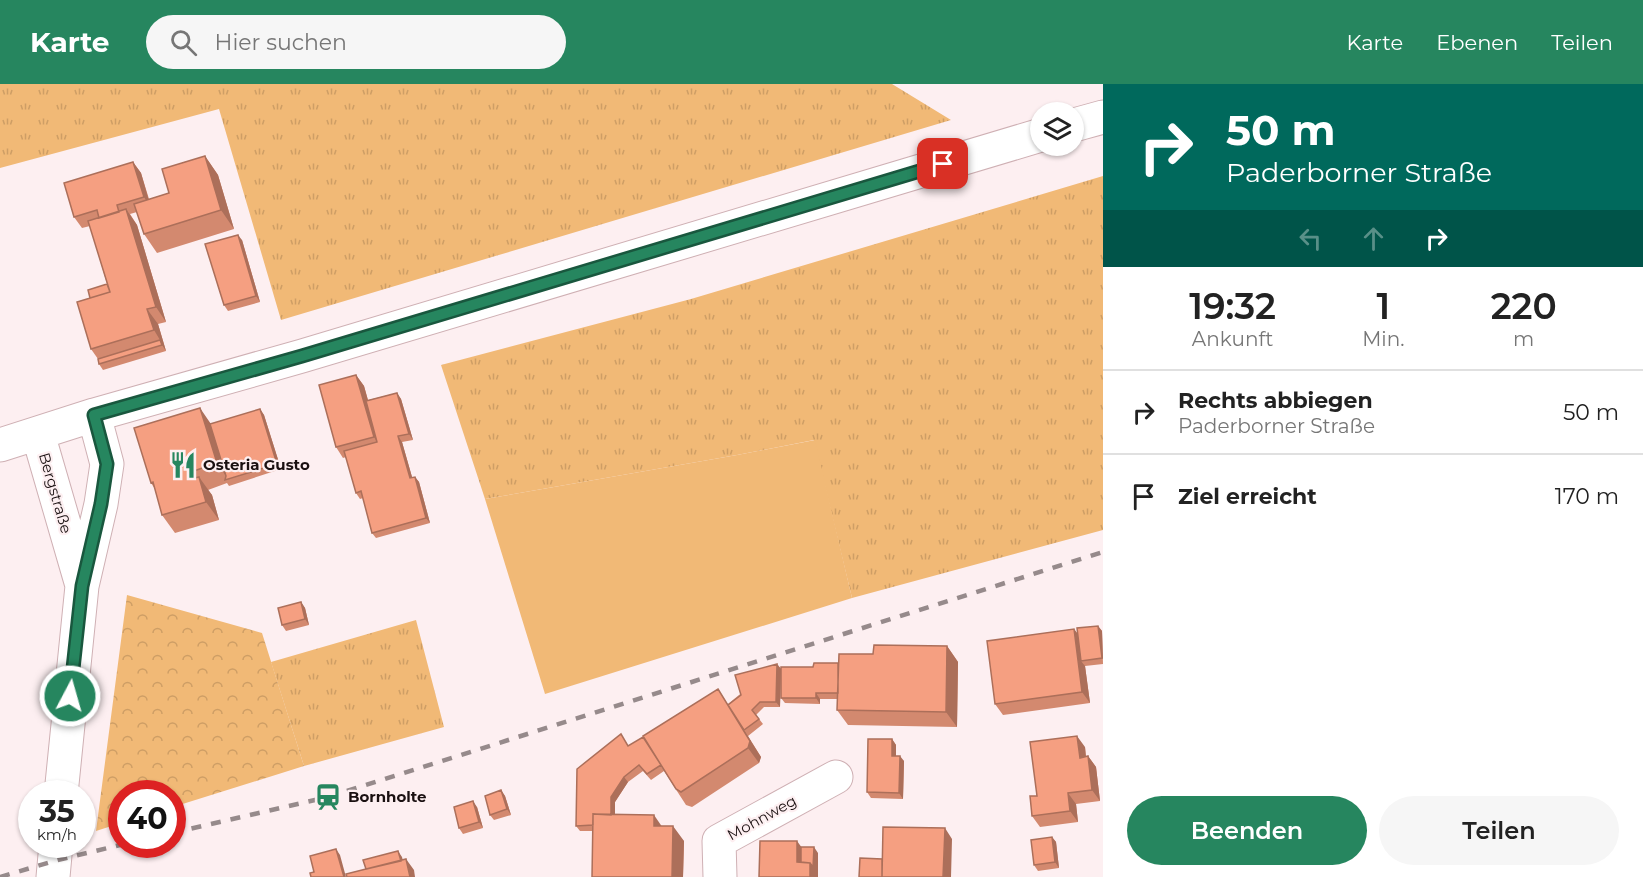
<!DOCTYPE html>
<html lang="de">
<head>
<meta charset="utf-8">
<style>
  :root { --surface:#fff; --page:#f6f6f6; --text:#222; --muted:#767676; --line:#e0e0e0; --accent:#26865f }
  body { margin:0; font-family:Montserrat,sans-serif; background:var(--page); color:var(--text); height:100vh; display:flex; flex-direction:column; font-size:22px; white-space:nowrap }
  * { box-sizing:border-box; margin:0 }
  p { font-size:20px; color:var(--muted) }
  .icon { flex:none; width:33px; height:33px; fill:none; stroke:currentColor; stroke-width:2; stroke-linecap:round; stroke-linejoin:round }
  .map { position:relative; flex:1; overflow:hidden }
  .details { display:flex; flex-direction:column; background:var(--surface); width:540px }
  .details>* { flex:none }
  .guide { background:#00695c; color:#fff; overflow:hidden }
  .tools { position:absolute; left:1030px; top:18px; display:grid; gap:12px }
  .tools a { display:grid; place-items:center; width:54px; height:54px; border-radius:50%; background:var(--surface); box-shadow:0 2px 4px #0004; font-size:30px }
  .speed { position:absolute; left:18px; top:696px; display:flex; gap:12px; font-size:30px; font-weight:700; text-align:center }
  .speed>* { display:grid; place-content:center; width:78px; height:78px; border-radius:50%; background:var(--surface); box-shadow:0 2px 4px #0004; line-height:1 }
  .speed small { font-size:15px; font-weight:400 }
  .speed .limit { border:9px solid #d22; background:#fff; color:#111 }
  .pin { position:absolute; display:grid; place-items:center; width:51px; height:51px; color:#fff; margin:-26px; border-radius:12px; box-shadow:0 3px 9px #0006 }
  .me { position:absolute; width:66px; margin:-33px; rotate:6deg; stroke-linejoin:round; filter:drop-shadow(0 0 4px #0008) }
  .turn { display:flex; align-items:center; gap:21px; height:126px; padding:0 24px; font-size:27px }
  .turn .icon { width:78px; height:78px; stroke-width:2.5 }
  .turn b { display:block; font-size:42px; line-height:51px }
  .lanes { display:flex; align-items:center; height:57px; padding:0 24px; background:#0003; justify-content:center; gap:30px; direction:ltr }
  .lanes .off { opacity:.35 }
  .eta { display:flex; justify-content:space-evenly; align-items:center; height:102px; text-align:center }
  .eta b { font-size:36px; font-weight:600; line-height:42px }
  .primary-button { display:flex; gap:12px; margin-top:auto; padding:12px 24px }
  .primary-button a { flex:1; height:69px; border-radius:36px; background:var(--accent); color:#fff; font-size:24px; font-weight:600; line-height:69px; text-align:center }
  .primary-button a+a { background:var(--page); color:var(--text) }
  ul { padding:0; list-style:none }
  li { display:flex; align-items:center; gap:18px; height:84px; padding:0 24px; border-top:2px solid var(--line) }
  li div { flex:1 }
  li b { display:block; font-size:22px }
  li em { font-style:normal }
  header { display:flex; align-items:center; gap:36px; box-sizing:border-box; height:84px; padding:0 30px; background:var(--accent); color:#fff }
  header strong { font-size:28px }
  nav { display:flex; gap:33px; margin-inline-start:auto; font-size:21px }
  .search { width:420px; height:54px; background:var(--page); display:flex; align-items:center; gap:15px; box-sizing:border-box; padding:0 21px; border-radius:33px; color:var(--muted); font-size:22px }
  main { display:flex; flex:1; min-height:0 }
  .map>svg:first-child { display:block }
</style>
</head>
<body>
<header>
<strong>Karte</strong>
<div class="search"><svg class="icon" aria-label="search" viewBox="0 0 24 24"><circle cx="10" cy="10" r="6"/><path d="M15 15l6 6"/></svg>Hier suchen</div>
<nav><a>Karte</a><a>Ebenen</a><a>Teilen</a></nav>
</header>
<main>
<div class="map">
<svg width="1103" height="793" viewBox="0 0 1103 793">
  <defs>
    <pattern id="grass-tufts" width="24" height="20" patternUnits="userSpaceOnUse" patternTransform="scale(1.5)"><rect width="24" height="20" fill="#f1b976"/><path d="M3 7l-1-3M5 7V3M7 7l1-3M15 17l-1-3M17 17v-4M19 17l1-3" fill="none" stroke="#ce9e65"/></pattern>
    <pattern id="forest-crowns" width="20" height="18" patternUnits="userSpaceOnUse" patternTransform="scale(1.5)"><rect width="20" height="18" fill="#f1b976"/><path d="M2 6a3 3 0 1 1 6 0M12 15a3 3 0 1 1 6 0" fill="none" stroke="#ce9e65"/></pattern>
  </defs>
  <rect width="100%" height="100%" fill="#fdeff1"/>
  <path fill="url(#grass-tufts)" d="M0,0H892L951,36L281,236L219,25L0,84Z
    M1103,92V446L852,514L814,356L737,371L485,415L441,281L691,215Z
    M416,536L444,643L304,682L271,578Z"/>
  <path fill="url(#forest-crowns)" d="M127,511L262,549L304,682L173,723L172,710H122L121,739L96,747Z"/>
  <path fill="#f1b976" d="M815,356L852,514L545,610L485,415L737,371Z"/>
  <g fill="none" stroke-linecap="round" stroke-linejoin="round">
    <defs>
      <path id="street" d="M720,793L719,757L836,693"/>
      <path id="secondary" d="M1074,41L1103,33
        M38,350L81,498
        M0,361L94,331L302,272L1041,51
        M61,710L82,502L101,420L107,380L94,331
        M53,793L56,760"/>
    </defs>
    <use href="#street" stroke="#cfb0b4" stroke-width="35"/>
    <use href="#secondary" stroke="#cfb0b4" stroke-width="35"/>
    <use href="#street" stroke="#fff" stroke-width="33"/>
    <use href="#secondary" stroke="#fff" stroke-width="33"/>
    <path stroke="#968a8b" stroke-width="4.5" stroke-dasharray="10 10" stroke-linecap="butt" d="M172,749L328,713L1103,468
      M0,793L54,777L124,760"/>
  </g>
  <path fill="#d3896f" d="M205,72L218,91L234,145L157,169L144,150L137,128L130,130L137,141L166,238L158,240L166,267L103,286L99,280L98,275L91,265L90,214L107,200L90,142L82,144L74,133L133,78L141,89L149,115L169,109Z
    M242,156L260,218L228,227L224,221Z
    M356,291L364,302L368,316L397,309L401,315L413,356L402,358L412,393H415L419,398L430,439L376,454L372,449L363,414L360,415L356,409L346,373L343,374L336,363Z
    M260,325L264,331L281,385L229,402L227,399L208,406L212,411L219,436L175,449L162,431L155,405L151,399L211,340Z
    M301,518L305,524L309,541L286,547L282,541Z
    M1098,542L1102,547L1103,580L1085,582L1090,619L1003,631L995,620L1074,545L1078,550Z
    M947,562L958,578L957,643L848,641L837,626V615H820V620L785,619L781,614L813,583L838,579L873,570Z
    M777,580L781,585L780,623H764L756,631L763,640L748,652L761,673L759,679L692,723L686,721L664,687L651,696L643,687L628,698L615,718V731L661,742L684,757L683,793H592L593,747H580L576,742L628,662L728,620Z
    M892,655L896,661V672L904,677L903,715L871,714L867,708Z
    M1085,663L1086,673L1088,672L1096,683L1100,717L1076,720L1078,738L1040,743L1032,732L1037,712Z
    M501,706L505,712L511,731L494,736L490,731Z
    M477,723L483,744L463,750L459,744Z
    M1052,753L1056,758L1059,784L1038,787L1034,781Z"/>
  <path fill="#ac6f5a" d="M205,72L218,91L234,145L221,126Z
    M133,78L141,89L151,124L144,113Z
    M126,125L137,141L166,238L156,223Z
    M238,151L242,156L260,218L256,212Z
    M147,225L158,240L166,267L162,261L160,256L154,246Z
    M356,291L364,302L381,364L374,353Z
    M397,309L401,315L413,356L409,350Z
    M200,324L213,343L228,395L217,379Z
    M260,325L264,331L281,385L277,380Z
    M398,352L402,358L414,400L410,394Z
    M199,393L212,411L219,436L206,418Z
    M415,393L419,398L430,439L426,434Z
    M301,518L305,524L309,541L305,535Z
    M1098,542L1102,547L1103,575L1102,574Z
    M1074,545L1082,556L1081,577L1085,582L1090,619L1082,608Z
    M947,562L958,578L957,643L946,628Z
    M777,580L781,585L780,623L776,618Z
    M718,605L761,673L759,679L748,664Z
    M816,609L820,615V620L816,614Z
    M1077,652L1085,663L1087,685L1080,674Z
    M892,655L896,661V677L892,672Z
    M900,672L904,677L903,715L899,709Z
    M1088,672L1096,683L1100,717L1092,706Z
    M624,693L628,698L615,718V746L611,740V713Z
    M501,706L505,712L511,731L507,725Z
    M1068,709L1076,720L1078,738L1070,727Z
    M473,717L477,723L483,744L479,738Z
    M654,731L665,747L654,742Z
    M673,742L684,757L683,793H672Z
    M945,744L952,755L951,793H943Z
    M1052,753L1056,758L1059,784L1055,778Z
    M797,757L805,768V784L797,778Z
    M814,763L818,769V793H810V779Z
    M336,765L340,771L346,793H344Z
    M398,767L402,773L406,788L402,782Z
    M406,775L414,786L415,793H410Z"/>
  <path fill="#f59f81" stroke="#ac6f5a" stroke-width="1.5" d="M205,72L221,126L144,150L134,120L169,109L162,85Z
    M133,78L144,113L117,121L119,128L99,134L97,126L74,133L64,99Z
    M126,125L156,223L147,225L154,246L91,265L77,218L110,208L88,137Z
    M238,151L256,212L224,221L205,160Z
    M107,200L110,208L90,214L88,206Z
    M160,256L162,261L99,280L98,275Z
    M356,291L374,353L336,363L319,301Z
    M397,309L409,350L398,352L410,394L415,393L426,434L372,449L361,407L356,409L344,367L377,358L366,317Z
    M200,324L217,379L188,389L191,395L199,393L206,418L162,431L153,398L151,399L134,344Z
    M260,325L277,380L225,396L226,392L210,340Z
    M301,518L305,535L282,541L278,524Z
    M1098,542L1102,574L1081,577L1077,544Z
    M1074,545L1082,608L995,620L987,557Z
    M874,561L947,562L946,628L837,626L839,570H873Z
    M814,579H838V609H816V614H781V583H813Z
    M777,580L776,618H760L752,626L759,635L744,646L728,621L741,611L735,591Z
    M718,605L750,657L748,664L681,708L676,705L643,652Z
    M621,650L628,662L643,653L661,681L647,690L639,681L624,693L611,713V731L593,730V741L576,742L577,685Z
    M1077,652L1080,674L1088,672L1092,706L1068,709L1070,727L1032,732L1030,712H1037L1030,658Z
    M868,655H892V672H900L899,709L867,708Z
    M501,706L507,725L490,731L485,712Z
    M473,717L479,738L459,744L454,723Z
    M593,730L654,731V742H673L672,793H592Z
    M883,743L945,744L943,793H882Z
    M1052,753L1055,778L1034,781L1031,756Z
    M760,757H797V778L810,779V793H759Z
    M801,763H814L813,783L810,779L801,778Z
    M336,765L344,793H311L310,789L314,788L310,772Z
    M398,767L401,777L366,785L363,776Z
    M860,774L882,775V793H859Z
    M406,775L410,793H347L346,790Z"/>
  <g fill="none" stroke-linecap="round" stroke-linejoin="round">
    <defs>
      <path id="route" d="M70,612L82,502L101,420L107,380L94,331L302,272L943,80"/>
    </defs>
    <use href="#route" stroke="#19573e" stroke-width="15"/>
    <use href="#route" stroke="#26865f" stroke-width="10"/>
  </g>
  <defs>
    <symbol id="restaurant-bare" viewBox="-9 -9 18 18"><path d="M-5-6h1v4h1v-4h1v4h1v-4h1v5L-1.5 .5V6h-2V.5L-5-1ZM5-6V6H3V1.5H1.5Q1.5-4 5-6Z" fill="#26865f" stroke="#fdeff1" stroke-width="2.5" paint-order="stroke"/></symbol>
    <symbol id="station-bare" viewBox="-9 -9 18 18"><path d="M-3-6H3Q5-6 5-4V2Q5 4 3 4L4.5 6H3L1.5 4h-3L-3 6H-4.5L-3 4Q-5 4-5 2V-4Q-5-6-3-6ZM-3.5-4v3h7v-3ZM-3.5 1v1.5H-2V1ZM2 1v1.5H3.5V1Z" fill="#26865f" stroke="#fdeff1" stroke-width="2.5" paint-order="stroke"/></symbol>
  </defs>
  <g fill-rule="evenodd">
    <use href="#restaurant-bare" x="164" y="362" width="38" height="38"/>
    <use href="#station-bare" x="309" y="694" width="38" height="38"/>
  </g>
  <g text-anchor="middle" stroke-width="4.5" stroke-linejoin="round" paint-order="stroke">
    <g font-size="15" font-weight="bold" fill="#1a1011" stroke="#fdeff1" text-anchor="start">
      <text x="203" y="386">Osteria Gusto</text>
      <text x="348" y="718">Bornholte</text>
    </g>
    <g font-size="15" fill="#1a1011" stroke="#fdeff1">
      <text transform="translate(55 409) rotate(74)" y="5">Bergstraße</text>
      <text transform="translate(762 734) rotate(-29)" y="5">Mohnweg</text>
    </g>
  </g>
</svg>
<div class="tools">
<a><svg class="icon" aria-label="layers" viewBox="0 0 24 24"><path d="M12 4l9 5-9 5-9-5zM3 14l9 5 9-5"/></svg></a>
</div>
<div class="speed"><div>35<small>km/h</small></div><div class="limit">40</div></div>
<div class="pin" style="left:943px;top:80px;background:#d93025"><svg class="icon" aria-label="arrive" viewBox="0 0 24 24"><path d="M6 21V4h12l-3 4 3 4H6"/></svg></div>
<svg class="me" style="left:70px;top:612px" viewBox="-20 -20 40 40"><circle r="17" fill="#26865f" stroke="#fff" stroke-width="3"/><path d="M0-11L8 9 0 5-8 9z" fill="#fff"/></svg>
</div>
<section class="details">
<div class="guide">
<div class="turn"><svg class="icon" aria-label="right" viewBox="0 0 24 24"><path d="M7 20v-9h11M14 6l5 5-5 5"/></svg><div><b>50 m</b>Paderborner Straße</div></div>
<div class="lanes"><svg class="icon off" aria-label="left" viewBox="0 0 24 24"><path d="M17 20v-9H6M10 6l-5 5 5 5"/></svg><svg class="icon off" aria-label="ahead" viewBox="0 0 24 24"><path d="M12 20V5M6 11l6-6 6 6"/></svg><svg class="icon" aria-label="right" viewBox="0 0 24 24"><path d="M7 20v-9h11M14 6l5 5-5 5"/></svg></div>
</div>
<div class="eta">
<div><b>19:32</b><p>Ankunft</p></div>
<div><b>1</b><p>Min.</p></div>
<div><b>220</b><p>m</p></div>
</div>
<ul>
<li><svg class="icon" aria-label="right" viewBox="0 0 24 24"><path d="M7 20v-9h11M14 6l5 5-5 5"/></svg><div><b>Rechts abbiegen</b><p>Paderborner Straße</p></div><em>50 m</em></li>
<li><svg class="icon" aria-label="arrive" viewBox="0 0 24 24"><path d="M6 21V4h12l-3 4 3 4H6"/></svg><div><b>Ziel erreicht</b></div><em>170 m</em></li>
</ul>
<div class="primary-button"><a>Beenden</a><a>Teilen</a></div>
</section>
</main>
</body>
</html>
